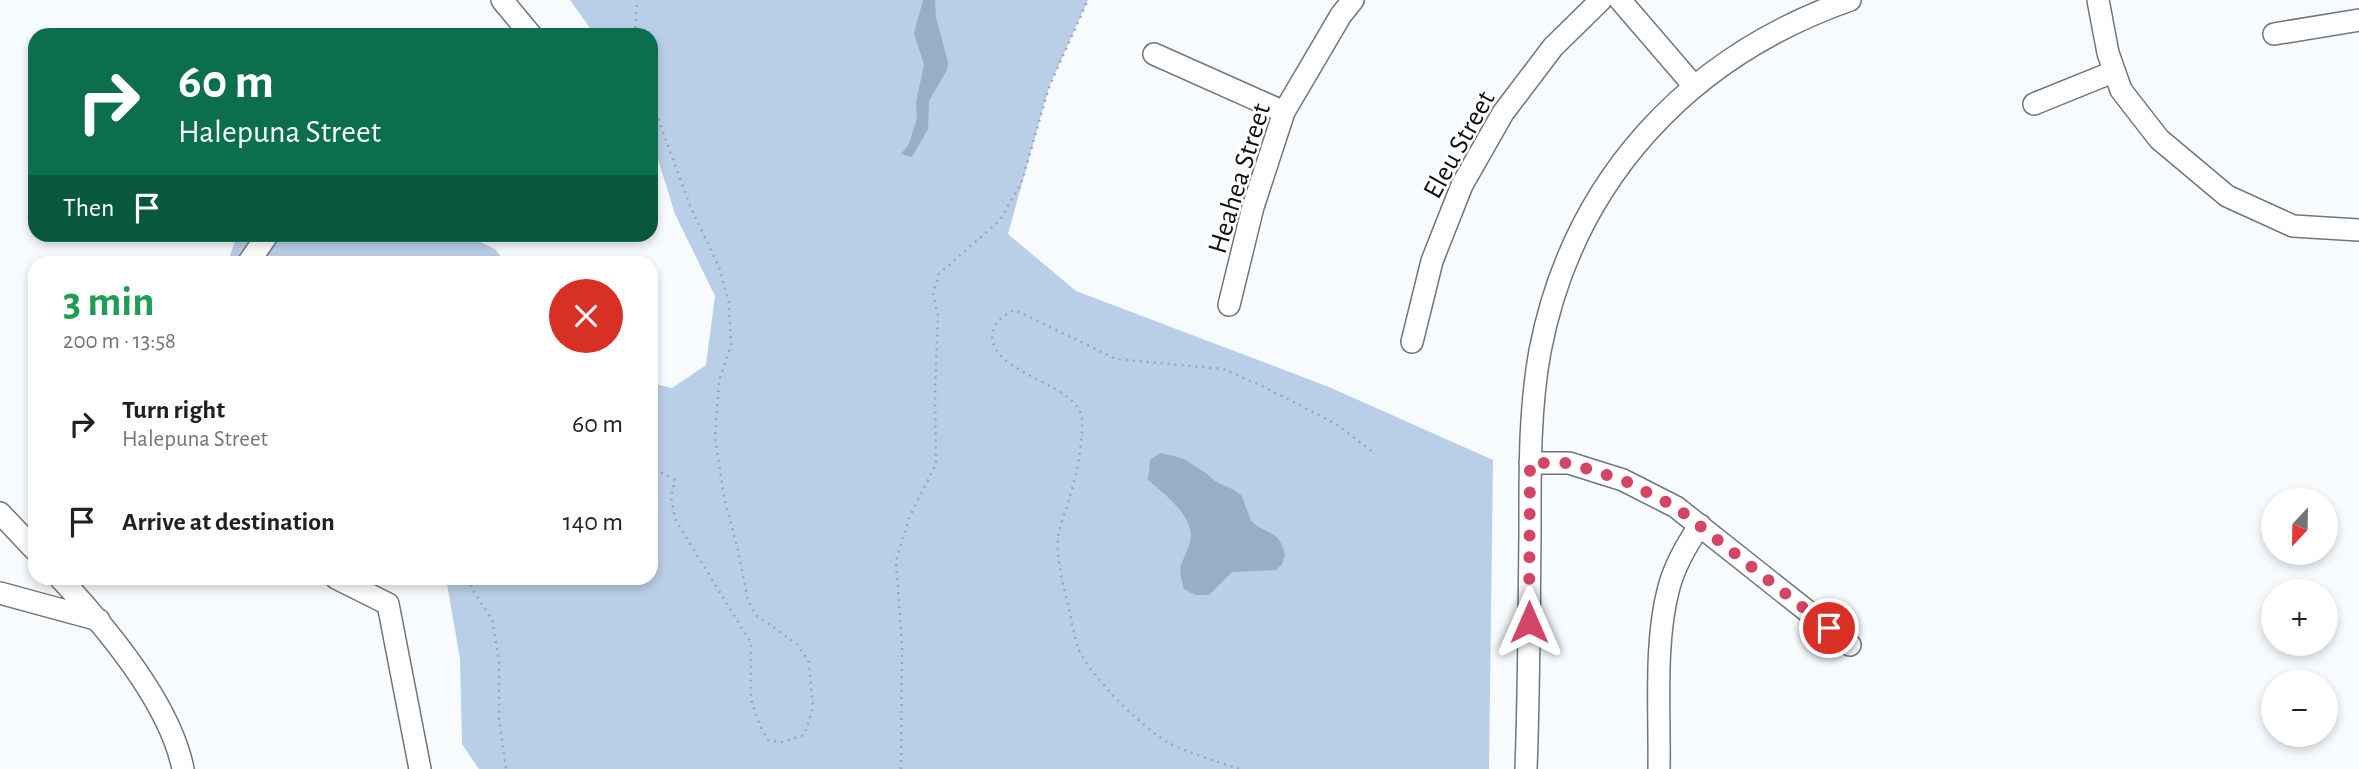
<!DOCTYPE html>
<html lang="en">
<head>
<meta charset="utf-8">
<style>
  :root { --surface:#fff; --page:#f2f2f2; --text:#202124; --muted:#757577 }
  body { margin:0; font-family:"Alegreya Sans",sans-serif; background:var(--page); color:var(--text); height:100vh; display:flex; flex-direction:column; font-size:26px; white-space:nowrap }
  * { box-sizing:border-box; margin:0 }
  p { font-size:23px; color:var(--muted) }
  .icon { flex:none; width:38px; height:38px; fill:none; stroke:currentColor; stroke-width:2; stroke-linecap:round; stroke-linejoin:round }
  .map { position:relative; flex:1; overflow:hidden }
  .details { position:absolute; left:28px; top:256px; width:630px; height:329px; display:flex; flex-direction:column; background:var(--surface); border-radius:21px; box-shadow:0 4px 10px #0003 }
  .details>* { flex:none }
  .top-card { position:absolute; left:28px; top:28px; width:630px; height:214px; border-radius:21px; box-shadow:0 4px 10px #0003; background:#0b6e4f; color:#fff; overflow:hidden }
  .needle { width:46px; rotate:202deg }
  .controls { position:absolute; left:2261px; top:488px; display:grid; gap:14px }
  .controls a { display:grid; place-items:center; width:77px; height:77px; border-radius:50%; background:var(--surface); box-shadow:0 4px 10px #0003; font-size:35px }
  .pin { position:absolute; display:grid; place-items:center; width:60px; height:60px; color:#fff; margin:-30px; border:4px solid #fff; border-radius:50%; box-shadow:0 2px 7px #0007 }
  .me { position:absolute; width:77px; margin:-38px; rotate:0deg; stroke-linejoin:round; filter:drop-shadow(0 0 5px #0008) }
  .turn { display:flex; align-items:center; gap:24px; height:147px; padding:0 35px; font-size:32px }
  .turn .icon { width:91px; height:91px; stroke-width:2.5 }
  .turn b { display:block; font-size:49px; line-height:60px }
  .then { display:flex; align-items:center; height:66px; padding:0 35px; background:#0003; gap:14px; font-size:26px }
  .round { display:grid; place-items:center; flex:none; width:74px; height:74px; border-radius:37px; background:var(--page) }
  .headline { display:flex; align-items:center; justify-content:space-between; height:119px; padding:0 35px }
  h1 { font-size:42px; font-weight:700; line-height:52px; color:#1e9e55 }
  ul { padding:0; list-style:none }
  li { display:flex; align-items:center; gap:21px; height:98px; padding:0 35px }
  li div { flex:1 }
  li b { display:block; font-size:26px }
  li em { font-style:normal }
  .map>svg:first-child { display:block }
</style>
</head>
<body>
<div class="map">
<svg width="2359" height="769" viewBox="0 0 2359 769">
  <rect width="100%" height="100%" fill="#f7fbfe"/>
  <path fill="#b9cfe7" d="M570,0H1088L1049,87L1008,234L1076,291L1329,387L1493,460L1489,769H479L462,744L460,659L446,578H651V383L672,388L706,365L715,296L675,214L651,137V35H595Z
    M237,234L466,235L495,249L505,262H228Z"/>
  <path fill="#98aec5" d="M923,0H935L936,17L948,62L947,70L929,101L928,129L912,157L901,154L909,144L917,118L916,102L924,65L914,33Z
    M1160,453L1182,458L1206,473L1215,481L1234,490L1242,496L1251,521C1267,535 1280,530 1285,555L1282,564L1276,570L1232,572L1209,595H1195L1184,589C1176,562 1183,566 1190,542C1197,518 1163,493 1148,480L1150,460Z"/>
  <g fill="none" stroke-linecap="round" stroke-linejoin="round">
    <defs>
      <path id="minor" d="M502,0L531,35
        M1620,0L1694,86
        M2098,0L2108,53L2121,90L2159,139L2227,196L2293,226L2359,230
        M2274,34L2359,20
        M1154,54L1284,112
        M2034,104L2113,72
        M249,262L268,234
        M1229,305L1253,207L1284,112L1341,15L1353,0
        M1412,342L1432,261L1462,185L1503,113L1553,47L1601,0
        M1530,463H1569L1623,480L1676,507L1850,645
        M0,513L35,550
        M60,578C105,626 170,703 183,769
        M336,578L388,604L420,769
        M0,593L99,620
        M1526,769C1529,691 1529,614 1530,536C1530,476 1529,411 1540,351C1573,180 1688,57 1850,0
        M1659,769C1660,712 1654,642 1669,587C1675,565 1687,544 1700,525"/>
    </defs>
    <use href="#minor" stroke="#6e767e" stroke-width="24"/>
    <path stroke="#a1a5a8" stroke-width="2.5" stroke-dasharray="2 5" stroke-linecap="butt" d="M635,35L637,0
      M651,99L690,206L719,267L729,302L731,345L719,381L715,437L724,497L737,546L748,601L756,615L797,644L809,662L813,708L804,735L782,742L768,740L760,726L751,699V643L675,519L671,497L675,480L651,467
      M468,578L474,592L492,619L499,660V719L506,769
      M901,769L902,646L896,561L909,518L936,464L935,389L938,316L933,293L939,274L999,221L1021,184L1049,87L1086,4V0
      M1239,769C1216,761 1191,754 1169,743C1143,729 1089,675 1078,648C1073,633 1071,616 1067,601C1063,584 1056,555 1058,538C1059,527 1065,514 1068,503C1076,477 1083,446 1082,419C1079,382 983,373 993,331C996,320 1006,314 1015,310L1116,359L1223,369L1262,386L1336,424L1374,453"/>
    <use href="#minor" stroke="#fff" stroke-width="21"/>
  </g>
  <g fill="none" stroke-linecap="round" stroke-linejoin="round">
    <path stroke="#d44565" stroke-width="12" stroke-dasharray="0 21.6" d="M1529,622L1530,463H1569L1623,480L1676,507L1829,628"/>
  </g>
  <g text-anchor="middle" stroke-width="5" stroke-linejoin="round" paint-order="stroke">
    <g font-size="28" fill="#0f1215" stroke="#fff">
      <text transform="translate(1458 144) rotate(-61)" y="10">Eleu Street</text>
      <text transform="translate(1238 178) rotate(-73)" y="10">Heahea Street</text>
    </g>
  </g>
</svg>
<div class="controls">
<a><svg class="needle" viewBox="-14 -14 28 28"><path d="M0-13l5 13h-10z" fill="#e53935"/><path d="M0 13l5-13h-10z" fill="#757577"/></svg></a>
<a>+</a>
<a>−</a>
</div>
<div class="pin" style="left:1829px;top:628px;background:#d93025"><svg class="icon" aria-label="arrive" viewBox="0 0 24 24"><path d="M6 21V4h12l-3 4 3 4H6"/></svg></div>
<svg class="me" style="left:1529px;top:622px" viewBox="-20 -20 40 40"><path d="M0-17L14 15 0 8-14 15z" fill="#d44565" stroke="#fff" stroke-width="4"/></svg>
<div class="top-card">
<div class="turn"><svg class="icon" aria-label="right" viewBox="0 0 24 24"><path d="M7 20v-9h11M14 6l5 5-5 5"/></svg><div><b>60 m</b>Halepuna Street</div></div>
<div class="then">Then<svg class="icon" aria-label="arrive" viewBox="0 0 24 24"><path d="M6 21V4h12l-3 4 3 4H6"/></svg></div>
</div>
<section class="details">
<div class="headline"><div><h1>3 min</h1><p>200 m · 13:58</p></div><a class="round" style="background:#d93025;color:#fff"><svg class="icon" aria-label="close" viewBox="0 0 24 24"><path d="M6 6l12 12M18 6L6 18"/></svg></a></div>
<ul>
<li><svg class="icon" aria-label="right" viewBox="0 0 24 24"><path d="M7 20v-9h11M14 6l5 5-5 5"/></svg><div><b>Turn right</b><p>Halepuna Street</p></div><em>60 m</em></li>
<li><svg class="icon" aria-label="arrive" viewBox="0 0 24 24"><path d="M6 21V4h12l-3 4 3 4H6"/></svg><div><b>Arrive at destination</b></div><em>140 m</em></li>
</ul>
</section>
</div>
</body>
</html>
